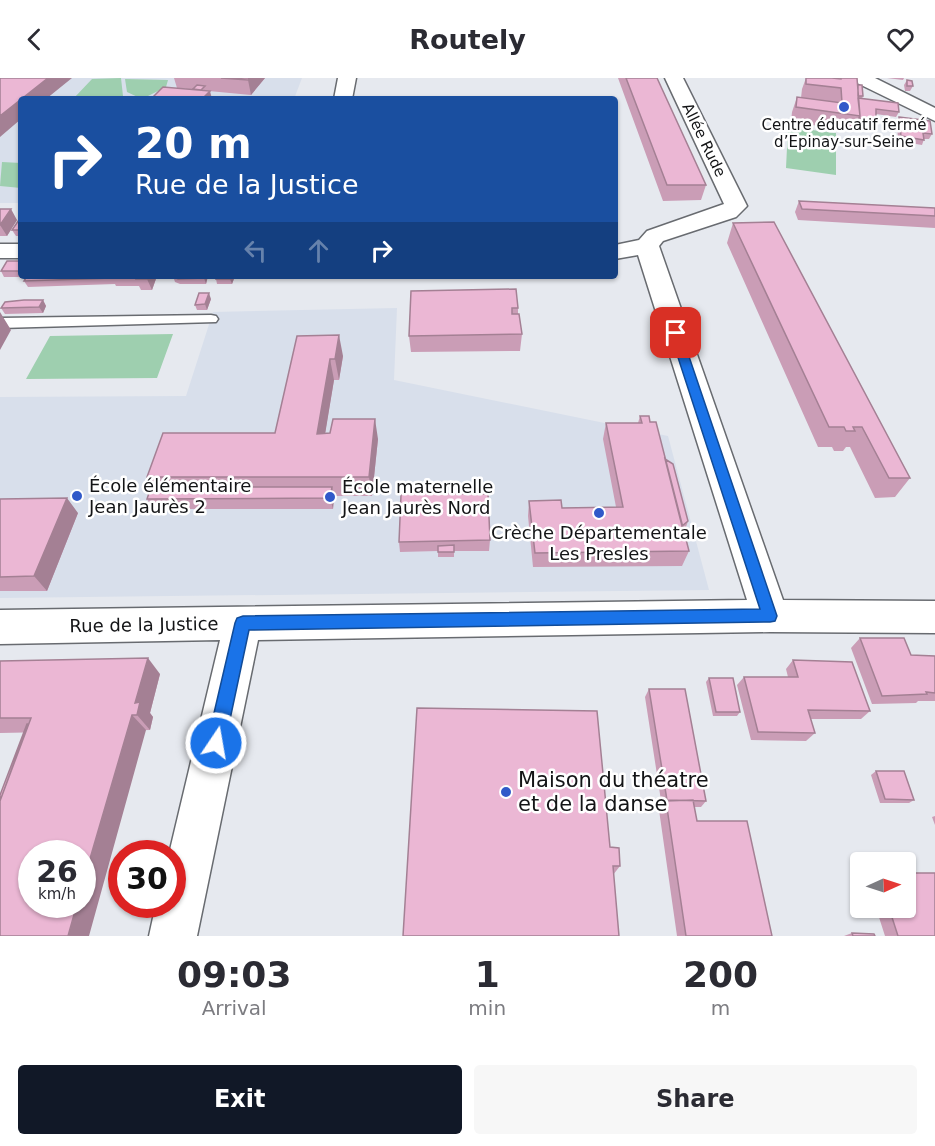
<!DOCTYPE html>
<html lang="en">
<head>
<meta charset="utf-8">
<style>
  :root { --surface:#fff; --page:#f7f7f7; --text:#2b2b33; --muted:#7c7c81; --accent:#111827 }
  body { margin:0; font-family:"DejaVu Sans",sans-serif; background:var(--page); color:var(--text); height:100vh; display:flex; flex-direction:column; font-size:22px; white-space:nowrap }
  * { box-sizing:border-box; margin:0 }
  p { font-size:20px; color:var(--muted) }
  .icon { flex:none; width:33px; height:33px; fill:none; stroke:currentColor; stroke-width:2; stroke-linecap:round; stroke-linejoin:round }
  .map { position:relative; height:858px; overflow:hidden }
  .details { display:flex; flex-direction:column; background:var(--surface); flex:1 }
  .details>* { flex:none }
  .guide { position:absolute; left:18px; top:18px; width:600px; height:183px; border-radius:6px; box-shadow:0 2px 4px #0004; background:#1a4fa0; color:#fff; overflow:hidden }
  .needle { width:39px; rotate:87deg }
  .buttons { position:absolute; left:850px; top:774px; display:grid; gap:12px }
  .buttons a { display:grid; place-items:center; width:66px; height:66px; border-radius:6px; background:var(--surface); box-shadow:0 2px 4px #0004; font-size:30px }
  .speed { position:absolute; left:18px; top:762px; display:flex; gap:12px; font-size:30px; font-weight:700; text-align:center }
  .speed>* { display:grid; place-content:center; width:78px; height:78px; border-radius:50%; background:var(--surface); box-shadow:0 2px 4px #0004; line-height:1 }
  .speed small { font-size:15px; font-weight:400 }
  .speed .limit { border:9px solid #d22; background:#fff; color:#111 }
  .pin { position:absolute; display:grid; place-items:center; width:51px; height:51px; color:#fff; margin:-26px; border-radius:12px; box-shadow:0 3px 9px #0006 }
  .me { position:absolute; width:66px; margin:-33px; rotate:12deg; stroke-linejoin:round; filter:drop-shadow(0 0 4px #0008) }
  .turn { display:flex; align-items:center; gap:21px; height:126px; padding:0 18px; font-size:27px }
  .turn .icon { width:78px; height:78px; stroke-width:2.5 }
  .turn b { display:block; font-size:42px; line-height:51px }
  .lanes { display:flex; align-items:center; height:57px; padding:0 18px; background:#0003; justify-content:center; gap:30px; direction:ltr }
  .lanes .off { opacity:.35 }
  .eta { display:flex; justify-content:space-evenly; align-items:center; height:102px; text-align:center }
  .eta b { font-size:36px; font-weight:800; line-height:42px }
  .cta { display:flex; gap:12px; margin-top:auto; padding:12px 18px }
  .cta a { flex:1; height:69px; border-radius:6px; background:var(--accent); color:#fff; font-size:24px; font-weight:800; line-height:69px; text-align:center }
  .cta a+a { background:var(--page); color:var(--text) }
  header { display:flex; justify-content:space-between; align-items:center; height:78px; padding:0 18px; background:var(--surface); font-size:27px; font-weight:800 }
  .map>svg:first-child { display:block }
</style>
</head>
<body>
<header><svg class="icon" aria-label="back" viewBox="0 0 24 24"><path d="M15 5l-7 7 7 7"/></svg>Routely<svg class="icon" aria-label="heart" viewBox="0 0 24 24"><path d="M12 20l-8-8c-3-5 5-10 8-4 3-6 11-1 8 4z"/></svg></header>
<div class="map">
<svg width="935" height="858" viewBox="0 0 935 858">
  <rect width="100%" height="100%" fill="#e6e9ef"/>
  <path fill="#d8dfeb" d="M0,0H302L294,21H21V125H0Z
    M397,230L394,302L668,358L709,512L0,520V319L186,318L213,234Z"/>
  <path fill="#9ecfaf" d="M121,0L123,18L115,21L74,20L92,1Z
    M125,1L168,2L166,9L142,21L127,14Z
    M788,49L836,55V97L786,90Z
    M2,84L21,85V110L0,108Z
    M173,256L157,300L26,301L50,258Z"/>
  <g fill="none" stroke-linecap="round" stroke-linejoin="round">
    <defs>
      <path id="service" d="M211,237L216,238L218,241L216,244L0,250V240Z"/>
      <path id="minor" d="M338,0H356L352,21H334Z
        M665,0H683L747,128L736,139L663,163L659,168L783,522L935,523V555L770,554L258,562L197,858H149L156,826H172V776H169L220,562L0,566V532L747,522L638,177L615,181V167L639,162L647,153L724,126Z
        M0,166H21V180H0Z"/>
      <path id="tertiary" d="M852,0H875L935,30V43L855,4Z"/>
    </defs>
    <use href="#service" stroke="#686b70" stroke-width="3"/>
    <use href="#minor" stroke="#686b70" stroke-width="3"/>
    <use href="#tertiary" stroke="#686b70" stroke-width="3"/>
    <use href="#service" fill="#fff" fill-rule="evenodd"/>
    <use href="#minor" fill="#fff" fill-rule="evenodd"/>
    <use href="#tertiary" fill="#fff" fill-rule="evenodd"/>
  </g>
  <path fill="#ca9db6" d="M174,0H265L251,17L177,10Z
    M618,0H657L706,107L701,122L663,123Z
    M806,0H857L858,7L863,18L862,21L899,34L896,39L876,36V42L874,48L857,45L853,53L791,44L792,34L797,19L801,20L802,11Z
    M887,0H904L903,2Z
    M907,2L913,8L910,13H905L904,7Z
    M899,39L932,56L929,61H924L922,67L898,63L897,44Z
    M799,123L935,130V150L798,142L795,134Z
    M0,131L17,142L7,158H0Z
    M21,139V158H16L12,152Z
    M733,145L910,400L895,419L875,420L850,369H846L843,373H834L832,369H818L727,165Z
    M21,183V198H157L152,212H141L139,208H116L115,206L28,209L24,203L27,199H4L1,193Z
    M173,198H208L206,206H180L175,204Z
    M217,198H235L232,206H217L216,201Z
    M411,213L518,230V236L522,256L520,273L411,274L409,258Z
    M211,221L207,232H197L195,227Z
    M43,222L46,228L43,235L5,236L1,230Z
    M297,258L343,278L339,302H334L325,355L378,361L372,418H334L333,431H153L147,421L153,409L147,399L275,355Z
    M640,338L650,344L665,381L688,443L686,449L683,451L689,473L682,488L533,489L528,438L529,423L562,430L616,429L603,361L606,345H638Z
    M0,421L78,435L47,513H0Z
    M490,462L489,473H454V479H438V473L400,474L399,464Z
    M860,560L911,577L935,578V623H918L916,625L872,626L851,570Z
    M793,582L870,633L861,641H810L815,655L806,663L751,662L737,607L744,599H788L786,591Z
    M0,583L160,596L150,635L153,639L150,652L0,655Z
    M709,600L740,634L737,638H713L706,604Z
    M649,611L706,723L701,729H694L697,743L772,858H677L659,732L662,729L645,619Z
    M876,693L914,722L909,725H880L871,697Z
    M935,738V747L932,739Z
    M610,769L620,788L613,797Z
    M876,830H906L935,858H885Z
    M852,855L875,858H844Z"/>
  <path fill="#a48094" d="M48,0H72L46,21H21Z
    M250,0H265L251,17L248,2Z
    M210,13L212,21H202Z
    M21,21V41L0,59V38Z
    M11,131L17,142L7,158L0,147Z
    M148,198H157L152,212L147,201Z
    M205,198H208L206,206L204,200Z
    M231,198H235L232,206L230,201Z
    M209,215L211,221L207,232L205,226Z
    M43,222L46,228L43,235L39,229Z
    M0,234L11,252L0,272Z
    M339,257L343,278L339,302L335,281Z
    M330,281L334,302L322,375L317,356Z
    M375,341L378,361L372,418L369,399Z
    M332,409L334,420L333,431L330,420Z
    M67,420L78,435L47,513L34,498Z
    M148,580L160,596L150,635L153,639L150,652L137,637L135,625Z
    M132,637L146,652L89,858H68L77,826H82V808Z"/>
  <path fill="#ebb7d4" stroke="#a48094" stroke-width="1.5" d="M0,0H48L0,38Z
    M221,0H250L248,2Z
    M626,0H657L706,107H667Z
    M806,0H832L841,1V0H857L860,38L796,29L797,19L842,25L841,10L806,6Z
    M907,2L912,3L913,8H907Z
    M197,7L205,8L201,12L193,11Z
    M858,7H862L863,18H858Z
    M163,9L210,13L202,21H151Z
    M457,20V21H384Z
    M858,20L898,25L899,34L876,31V42L859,40L860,38Z
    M899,39L930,43L932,56L923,55L924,62L901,58Z
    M799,123L935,130V138L802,131Z
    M0,131H11L0,147Z
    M21,139V152H12Z
    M774,144L910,400H889L862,349H853L855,353H846L844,349H829L733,145Z
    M7,183H21V193H1Z
    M27,198H112V200L24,203Z
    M137,198H148L147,201H136Z
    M173,198H205L204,200L178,201Z
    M217,198H231L230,201H216Z
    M516,211L518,230H512V236H519L522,256L409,258L411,213Z
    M199,215H209L205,226L195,227Z
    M24,222H43L39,229L1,230L5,224Z
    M339,257L335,281H330L317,356L330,355L333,341H375L369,399H147L163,355H275L297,258Z
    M640,338H649L650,344H656L689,473L535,475L529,423L561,422L562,430L623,429L606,345H642Z
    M665,381L673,386L688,443L682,448Z
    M151,409H332L330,420L147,421Z
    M403,415L488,416L490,462L399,464L401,417Z
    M67,420L34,498L0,499V421Z
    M454,467V474H438V468Z
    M860,560H904L911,577L935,578V615L926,614L927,616L882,618Z
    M148,580L135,625L140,624L137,637H132L82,808V776H32V826H77L68,858H0V723L31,640H0V583Z
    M793,582L852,584L870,633L808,632L815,655L758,654L744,599H798Z
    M709,600H733L740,634H716Z
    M649,611H685L706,723L667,722Z
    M417,630L597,633L610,769L619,770L620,788H613L619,858H403Z
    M27,646H28L0,723V717Z
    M876,693H904L914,722L885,721Z
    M693,722L697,743H747L772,858H686L666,723Z
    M906,795H935V858H898L889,830H906Z
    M852,855L874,856L875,858H853Z"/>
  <path fill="#1a73e8" stroke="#114b97" stroke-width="1.5" d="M676,252L681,255L777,538L775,543L770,544L249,552L225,665L222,671L216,673L210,671L207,665L235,545L237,540L243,538L760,531L670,255Z"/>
  <g fill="#3059c9" stroke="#fff" stroke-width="2">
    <circle cx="844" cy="29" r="6"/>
    <circle cx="77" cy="418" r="6"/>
    <circle cx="330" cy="419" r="6"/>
    <circle cx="599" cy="435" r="6"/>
    <circle cx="506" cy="714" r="6"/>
  </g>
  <g text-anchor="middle" stroke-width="5" stroke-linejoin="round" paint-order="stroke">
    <g font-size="15" fill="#131416" stroke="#fff">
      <text x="844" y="52">Centre éducatif fermé<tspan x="844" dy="17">d’Epinay-sur-Seine</tspan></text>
    </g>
    <g font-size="15" fill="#131416" stroke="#fff">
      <text transform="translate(704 62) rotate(64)" y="5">Allée Rude</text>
    </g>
    <g font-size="18" fill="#131416" stroke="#fff" text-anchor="start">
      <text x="89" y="414">École élémentaire<tspan x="89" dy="21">Jean Jaurès 2</tspan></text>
      <text x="342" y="415">École maternelle<tspan x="342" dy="21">Jean Jaurès Nord</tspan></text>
      <text x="599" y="461" text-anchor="middle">Crèche Départementale<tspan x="599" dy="21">Les Presles</tspan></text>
    </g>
    <g font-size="18" fill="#131416" stroke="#fff">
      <text transform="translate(144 547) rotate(-1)" y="6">Rue de la Justice</text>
    </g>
    <g font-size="21" fill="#131416" stroke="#fff" text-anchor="start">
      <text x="518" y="709">Maison du théatre<tspan x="518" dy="24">et de la danse</tspan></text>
    </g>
  </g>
</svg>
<div class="buttons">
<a><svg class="needle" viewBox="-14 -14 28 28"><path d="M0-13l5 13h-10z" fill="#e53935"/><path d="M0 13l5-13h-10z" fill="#7c7c81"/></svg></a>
</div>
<div class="speed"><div>26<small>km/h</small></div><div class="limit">30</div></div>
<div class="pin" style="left:676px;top:255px;background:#d93025"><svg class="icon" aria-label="arrive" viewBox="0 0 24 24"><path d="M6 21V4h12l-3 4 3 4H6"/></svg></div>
<svg class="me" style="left:216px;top:665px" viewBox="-20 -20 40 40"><circle r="17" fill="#1a73e8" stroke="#fff" stroke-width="3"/><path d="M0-11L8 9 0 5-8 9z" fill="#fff"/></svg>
<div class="guide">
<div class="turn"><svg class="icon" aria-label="right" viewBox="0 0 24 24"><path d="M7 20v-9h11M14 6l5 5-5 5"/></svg><div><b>20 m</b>Rue de la Justice</div></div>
<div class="lanes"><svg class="icon off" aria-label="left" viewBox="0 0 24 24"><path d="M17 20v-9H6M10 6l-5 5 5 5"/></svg><svg class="icon off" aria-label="ahead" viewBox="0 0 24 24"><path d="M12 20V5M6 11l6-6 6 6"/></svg><svg class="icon" aria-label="right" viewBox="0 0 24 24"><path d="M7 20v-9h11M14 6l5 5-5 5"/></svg></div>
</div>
</div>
<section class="details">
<div class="eta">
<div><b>09:03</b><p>Arrival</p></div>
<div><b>1</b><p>min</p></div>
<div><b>200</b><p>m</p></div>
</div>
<div class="cta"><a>Exit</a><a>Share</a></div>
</section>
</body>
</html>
